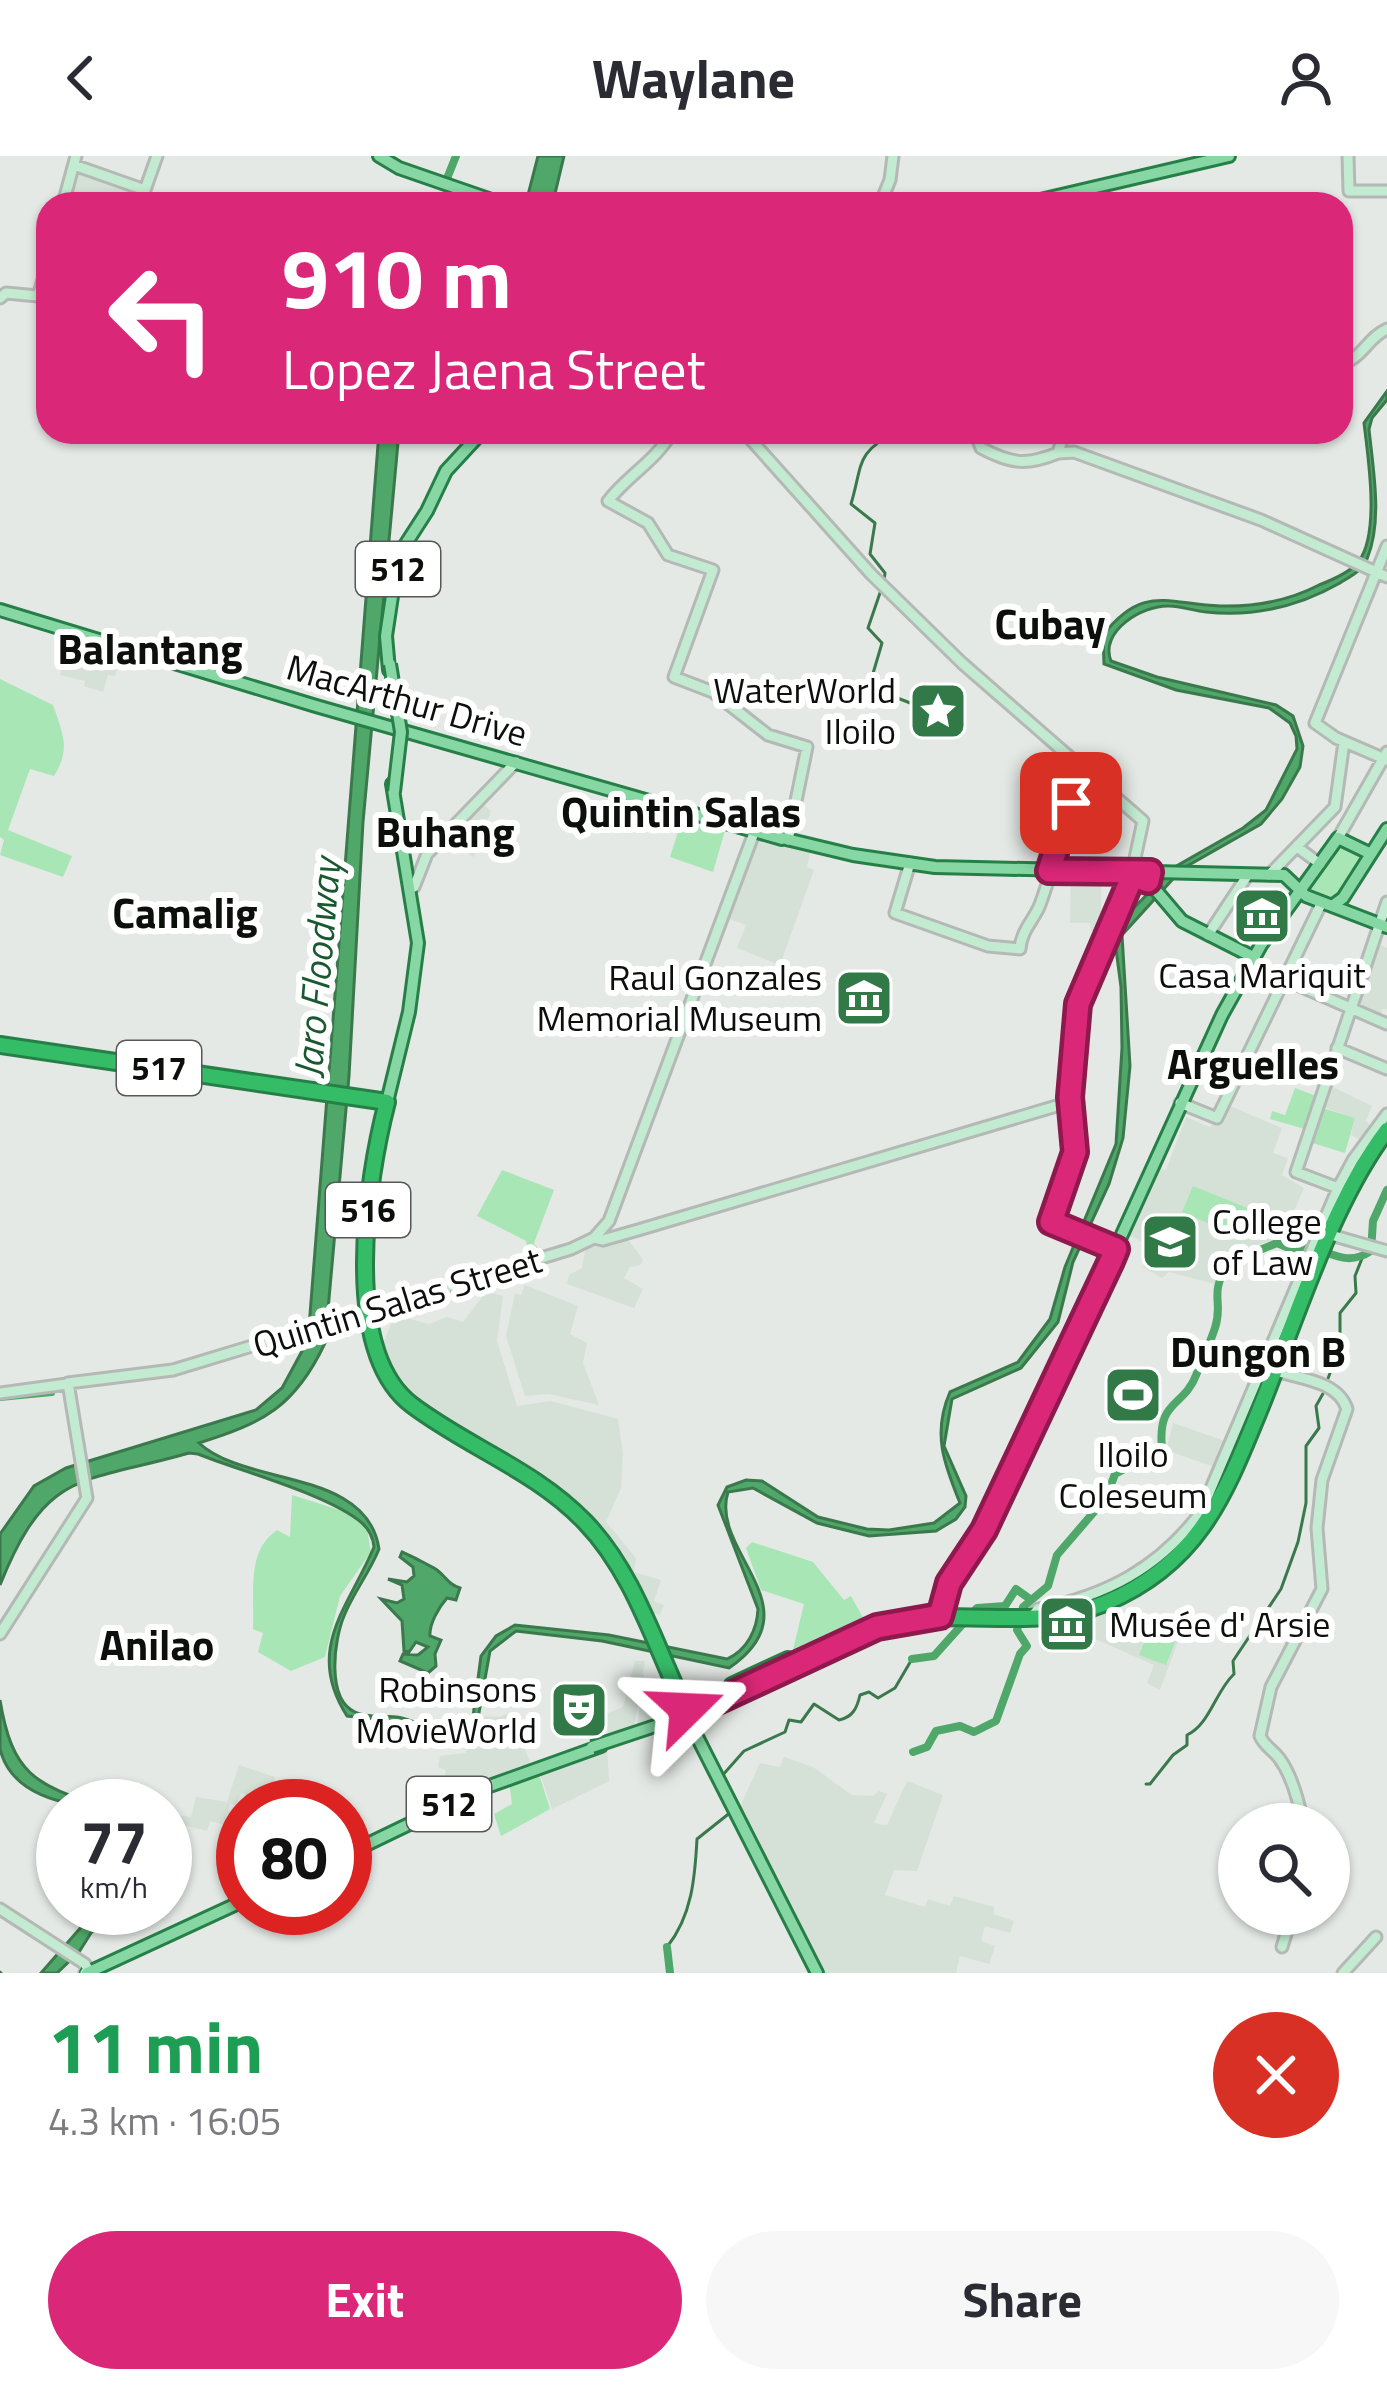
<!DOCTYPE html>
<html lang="en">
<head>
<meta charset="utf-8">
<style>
  :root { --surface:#fff; --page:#f7f7f7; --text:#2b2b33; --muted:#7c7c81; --accent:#db2777 }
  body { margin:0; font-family:"Titillium Web",sans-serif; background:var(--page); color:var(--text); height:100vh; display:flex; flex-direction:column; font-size:45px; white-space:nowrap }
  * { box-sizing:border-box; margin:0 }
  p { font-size:39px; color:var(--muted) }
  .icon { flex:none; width:66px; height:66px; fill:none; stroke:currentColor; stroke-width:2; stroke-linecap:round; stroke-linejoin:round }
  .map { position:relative; height:1817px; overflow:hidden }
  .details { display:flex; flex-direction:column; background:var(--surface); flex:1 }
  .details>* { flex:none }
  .guide { position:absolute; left:36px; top:36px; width:1317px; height:252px; border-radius:36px; box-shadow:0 3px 9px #0004; background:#db2777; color:#fff; overflow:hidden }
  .controls { position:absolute; left:1218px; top:1647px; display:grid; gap:24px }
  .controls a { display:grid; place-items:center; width:132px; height:132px; border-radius:50%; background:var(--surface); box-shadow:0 3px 9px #0004; font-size:60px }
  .speed { position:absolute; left:36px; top:1623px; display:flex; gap:24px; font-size:60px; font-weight:700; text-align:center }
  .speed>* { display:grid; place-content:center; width:156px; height:156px; border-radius:50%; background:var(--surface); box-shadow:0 3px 9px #0004; line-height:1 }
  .speed small { font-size:30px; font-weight:400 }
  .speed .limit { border:18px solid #d22; background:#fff; color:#111 }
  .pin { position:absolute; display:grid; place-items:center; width:102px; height:102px; color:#fff; margin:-51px; border-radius:24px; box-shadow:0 6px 18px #0006 }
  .me { position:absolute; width:132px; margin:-66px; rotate:69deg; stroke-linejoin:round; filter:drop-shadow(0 0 9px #0008) }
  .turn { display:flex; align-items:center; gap:42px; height:252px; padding:0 48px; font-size:54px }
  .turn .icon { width:156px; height:156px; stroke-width:2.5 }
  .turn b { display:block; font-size:84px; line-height:102px }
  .round { display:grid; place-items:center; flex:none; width:126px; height:126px; border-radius:63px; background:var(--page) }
  .overview { display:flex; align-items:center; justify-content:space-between; height:204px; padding:0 48px }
  h1 { font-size:72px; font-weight:700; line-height:90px; color:#1e9e55 }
  .button { display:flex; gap:24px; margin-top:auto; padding:24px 48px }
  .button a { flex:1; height:138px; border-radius:72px; background:var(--accent); color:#fff; font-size:48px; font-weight:700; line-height:138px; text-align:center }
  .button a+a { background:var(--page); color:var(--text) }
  header { display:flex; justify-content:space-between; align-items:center; height:156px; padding:0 48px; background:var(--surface); font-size:54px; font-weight:700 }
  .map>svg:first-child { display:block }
</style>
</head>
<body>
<header><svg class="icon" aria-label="back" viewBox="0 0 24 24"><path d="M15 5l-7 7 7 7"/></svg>Waylane<svg class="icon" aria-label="person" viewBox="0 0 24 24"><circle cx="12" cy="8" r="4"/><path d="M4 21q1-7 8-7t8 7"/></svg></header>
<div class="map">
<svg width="1387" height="1817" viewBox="0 0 1387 1817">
  <rect width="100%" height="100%" fill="#e4e9e5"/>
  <path fill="#d5e0d7" d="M77,13L141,34L136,48H68Z
    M82,480L94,484L93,488L99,490L97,497L105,500L109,488L118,491L116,495L121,498L115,520L108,519L103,536L84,530L85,525L60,519L72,485L78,487Z
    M480,645L491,655L474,701L458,693L464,678L453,673Z
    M757,680L811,692L807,711L814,714L780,809L737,792L746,769L727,762Z
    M1071,718L1101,719V759L1110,760L1104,775H1091L1090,767H1070Z
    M1373,786L1387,792V853H1382L1379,862L1356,852Z
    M1327,928L1372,950L1366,965L1372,971L1362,985L1351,979L1355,962L1320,950Z
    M1225,948L1282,972L1273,997L1288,1002L1282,1019L1304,1032L1294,1055L1305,1060L1302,1072H1298L1291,1090L1274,1084L1235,1096L1215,1128L1169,1116L1162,1122L1143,1111L1152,1091L1125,1077L1154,1010L1166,1014L1186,961L1210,971Z
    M627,1082L643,1104L640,1109L630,1111L624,1122L643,1133L634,1152L567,1128L569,1119L582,1112L586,1089Z
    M525,1129L578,1150L570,1178L587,1187L583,1207L599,1249L549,1238L525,1240L506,1180L515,1137L521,1139Z
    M486,1136L503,1140L497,1185L517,1250L551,1245L618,1263L623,1297L621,1332L606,1366L636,1402L634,1416L661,1424L654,1445L664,1449L660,1459L646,1455L577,1350L549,1324L411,1244L379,1197L395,1159L429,1168L447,1161L463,1166Z
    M1173,1267L1231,1287L1220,1313L1166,1294Z
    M1102,1454L1147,1471L1152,1456L1158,1465L1181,1477L1160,1534L1147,1527L1154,1509L1091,1481L1093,1476L1084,1472L1089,1456Z
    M635,1505H645L643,1517L657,1565L637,1571L641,1534L634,1570L608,1579L606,1558L623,1551Z
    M511,1556L531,1609L470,1632L444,1626L446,1614L438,1611L440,1600L465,1597L479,1578L482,1560L499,1561Z
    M607,1590L609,1625L552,1653L539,1615Z
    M784,1601L813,1611L852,1639L873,1640L879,1635L887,1638L874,1666L878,1668L887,1669L907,1625L943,1639L917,1715L894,1714L885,1739L925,1751L928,1743L950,1750L954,1740L994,1751V1758L1014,1765L1010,1777L985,1770L981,1785L995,1790L989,1808L960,1800L956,1817H821L739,1653L760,1607L780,1611Z
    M239,1609L275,1621L268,1645L285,1650H263L264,1644L241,1637L236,1649L230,1648L224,1669L210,1665L207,1675L175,1667L177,1659L191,1661L196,1641L227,1646Z"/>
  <path fill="#a8e6b6" d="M0,523L53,549C63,578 71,593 54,620L30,613L8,674L72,700L63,721L0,699L4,684L0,681Z
    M707,665L726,671L713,716L670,701L681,666L704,672Z
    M1338,687L1363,698L1334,746L1305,737Z
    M1295,932L1319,941L1308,974L1270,963L1272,955L1285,959Z
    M1319,951L1355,962L1345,997L1309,986Z
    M502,1014L554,1034L534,1087L543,1100L529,1104L526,1085L477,1060Z
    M1193,1030L1250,1053L1239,1080L1182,1056Z
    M292,1339L346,1356L367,1373L371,1396L340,1440L325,1501L291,1515L258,1496L263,1477L253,1473C255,1439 245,1396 277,1374L290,1381Z
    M752,1386L813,1406L844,1444L851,1440L866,1467L791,1502L804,1448L761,1434L746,1392Z
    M1152,1467L1178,1478L1166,1509L1139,1499Z
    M538,1615L550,1653L501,1680L494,1658L512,1648L509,1626Z"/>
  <path fill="#4fa769" stroke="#3b794d" stroke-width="3" d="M538,0H564L553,46L528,39Z
    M1387,235V244L1372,262L1369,273C1373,314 1383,364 1367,403C1362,415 1351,420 1340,427C1298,451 1254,461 1206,456C1194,455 1181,450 1169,450C1143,449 1099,475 1111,505L1157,521L1276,549L1293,560L1303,590L1300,611L1282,643L1261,668L1182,713L1122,779L1130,910L1123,982L1109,1028L1073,1106L1058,1166L1021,1212L952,1243L944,1290L966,1340L965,1351L956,1363L936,1375L869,1380L817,1367L753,1332L728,1336C709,1396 817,1452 729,1512L602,1485L516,1475L490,1495L475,1579L458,1589L435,1585L395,1565L347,1560C304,1493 349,1451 374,1391C373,1381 370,1374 362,1367C330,1339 240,1315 198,1298L189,1297C81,1328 47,1312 0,1429V1378L34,1330L66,1312L256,1254L282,1232L308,1184L379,276H399L363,666L349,920L325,1187C295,1251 263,1267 199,1287C246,1331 367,1312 379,1393C370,1416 353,1437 344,1460C334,1484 326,1543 355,1556C369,1563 387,1558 402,1562C426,1567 437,1585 463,1581L472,1568L481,1500L496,1480L515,1469L609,1479L727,1503C747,1494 757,1474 758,1453L718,1349L727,1331L746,1324L762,1325L818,1361L867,1373L889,1374L934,1367L960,1347C944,1308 932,1277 950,1236L1018,1206L1050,1163L1065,1111L1116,988L1122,892L1121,831L1114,778L1124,762L1173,712L1243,672L1266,654L1297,593L1296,580L1290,567L1269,552L1176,534L1104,508L1103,479C1143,428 1167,448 1220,450C1255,451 1288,445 1319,429C1332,424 1351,416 1359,405C1380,376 1368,301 1364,267Z
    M402,1396C405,1397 435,1412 437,1414C447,1422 448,1428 460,1432L456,1444L447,1442C439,1451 429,1468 430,1480L441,1484L435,1498L436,1510L428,1517L400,1505L403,1498L418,1499L428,1491L416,1486L409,1496L404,1495L402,1465L381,1443L397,1447L404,1443L402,1429L388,1423L407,1426L414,1420L413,1411L400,1401Z
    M0,1544C12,1617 34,1629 102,1650C63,1650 11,1638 0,1593C0,1578 0,1559 0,1544Z
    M104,1752H119L91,1777L79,1796L57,1817H41L82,1770Z"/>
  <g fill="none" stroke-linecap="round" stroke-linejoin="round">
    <path stroke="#3b794d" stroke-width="3" d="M884,425L885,417L870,398L875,367L851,348C863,308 855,296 897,276
      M881,434L868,472L882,487L869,531L918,550
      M1327,1225L1340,1191V1157L1356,1137L1355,1120L1363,1100
      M721,1621L744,1595L785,1576L789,1564L801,1566L814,1548L839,1564C853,1561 857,1552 860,1539L869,1536L878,1542L895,1532L912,1503
      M1146,1628H1150L1173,1599L1187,1589V1579C1210,1568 1215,1536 1234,1518L1233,1505L1281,1433L1298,1386L1306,1347V1290L1319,1272L1316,1250L1325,1234
      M667,1791C692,1760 695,1721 697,1683L731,1656
      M0,1816L1,1817"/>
    <path stroke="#4fa769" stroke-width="6" d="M0,1242L52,1237"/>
    <path stroke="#4fa769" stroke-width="8" d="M448,20L456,0
      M912,1503L934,1500L977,1452L1005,1450L1016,1433L1030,1443
      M913,1596L927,1591L936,1575L960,1570L974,1576L996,1565L1020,1498L1027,1490L1017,1474L1023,1451L1048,1430L1057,1399L1106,1342L1115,1318L1162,1293C1157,1242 1184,1253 1197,1217C1203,1202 1210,1187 1215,1172C1224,1145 1208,1141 1228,1107L1277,1087L1296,1095L1311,1091C1334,1098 1348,1110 1371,1095L1373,1065L1387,1034
      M667,1791L670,1817"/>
    <defs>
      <path id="secondary" d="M1348,0L1349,35H1387
        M74,9L145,34L157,0
        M63,48L76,0
        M880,48L890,24L893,0
        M0,142L6,137L38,140L48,108
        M1341,208C1363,202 1367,182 1387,173
        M672,276C656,305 628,319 608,345L648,367L668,399L713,414L674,521L713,536L768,579L807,591L788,684
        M744,276L871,418L962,507L1143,665L1132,716
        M975,276L981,292C1012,308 1026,310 1058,297
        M1062,283L1058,297L1074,296L1261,364L1387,421
        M1387,390L1315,567L1336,582L1387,604
        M1338,682L1387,596
        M1297,691L1320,708
        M910,707L895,757L988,790L1020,793C1021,776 1032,766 1039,751C1057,707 1059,658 1089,619
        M1269,719L1335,651L1344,586
        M414,731L427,698L516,606
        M1208,779L1247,720
        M1249,808L1387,868
        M1337,892L1387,913
        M1180,947L1217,962L1322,746
        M1338,1032L1296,1016L1387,746
        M1331,1079L1387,1095
        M594,1082L603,1084L638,1074L1070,946
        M1116,1093L1051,1066L1076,990L1070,941L1078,848L1133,719
        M1276,1215C1301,1223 1338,1225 1347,1253L1322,1324L1317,1372L1322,1433L1271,1531L1260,1580C1265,1591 1272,1593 1279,1602C1293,1621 1299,1646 1303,1668
        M0,1237L67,1228
        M1034,1458L1038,1453C1106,1440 1159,1412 1201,1356L1338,1032L1353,1004L1387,958
        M0,1478L87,1342L68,1227L173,1214L571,1093L594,1082L609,1065L754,677
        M0,1753L85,1808L88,1813L85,1817
        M1282,1791L1292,1758
        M1343,1817L1376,1781"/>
      <path id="primary" d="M379,0L399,12L503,48
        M1023,48L1229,0
        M0,454L316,550L782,683
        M389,514L386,480L398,400L427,355L446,315L482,276
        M778,681L853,699L935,711L1284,719L1306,740L1387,771
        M1135,719L1148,725L1182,765L1253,801
        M1332,750L1343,742L1387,673
        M387,946L409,856L418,787L392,628
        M938,1461L949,1427L979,1382L1047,1243L1222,859L1261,789L1338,682L1369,697
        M686,1559L817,1817
        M345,1699L484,1632L601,1590
        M87,1817L243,1745"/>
      <path id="highway" d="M0,889L387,946C367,1023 340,1195 412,1249C469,1292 535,1314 585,1366C636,1419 656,1494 688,1558L695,1555
        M780,1514C824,1495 867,1469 916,1463C980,1456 1043,1473 1105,1447C1197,1409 1224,1341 1259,1255C1294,1169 1331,1047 1387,974
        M732,1530L788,1504"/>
    </defs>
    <use href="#secondary" stroke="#b5b9b6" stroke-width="15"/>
    <use href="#primary" stroke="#277f48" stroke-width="16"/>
    <use href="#highway" stroke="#277f48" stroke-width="20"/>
    <use href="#secondary" stroke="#c2ebd1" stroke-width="9"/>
    <use href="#primary" stroke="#86d7a4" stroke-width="10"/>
    <use href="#highway" stroke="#35bc67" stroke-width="14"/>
    <defs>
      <path id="primary-bridge" d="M390,508L401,576L394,636
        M592,1591L670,1565L791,1508"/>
    </defs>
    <use href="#primary-bridge" stroke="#277f48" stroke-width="16" stroke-linecap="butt"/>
    <use href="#primary-bridge" stroke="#86d7a4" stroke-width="10"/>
  </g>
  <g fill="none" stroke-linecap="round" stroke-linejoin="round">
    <defs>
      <path id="route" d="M687,1553L692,1557L877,1471L940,1460L949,1427L984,1374L1111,1105L1116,1093L1051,1066L1075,996L1070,941L1078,848L1133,719L1148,725L1150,716L1049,715L1071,647"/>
    </defs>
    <use href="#route" stroke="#8e194d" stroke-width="30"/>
    <use href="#route" stroke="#db2777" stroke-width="21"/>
  </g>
  <defs>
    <symbol id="sight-square" viewBox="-11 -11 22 22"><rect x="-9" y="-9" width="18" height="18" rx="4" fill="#317a48" stroke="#fff"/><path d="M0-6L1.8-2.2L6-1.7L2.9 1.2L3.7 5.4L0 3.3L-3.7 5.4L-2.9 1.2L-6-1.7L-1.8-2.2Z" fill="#fff"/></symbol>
    <symbol id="museum-square" viewBox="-11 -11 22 22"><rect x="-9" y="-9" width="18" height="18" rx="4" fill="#317a48" stroke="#fff"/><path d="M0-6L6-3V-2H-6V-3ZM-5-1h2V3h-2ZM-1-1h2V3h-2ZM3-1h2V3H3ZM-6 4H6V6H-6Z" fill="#fff"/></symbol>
    <symbol id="university-square" viewBox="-11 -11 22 22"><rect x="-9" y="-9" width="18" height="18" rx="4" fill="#317a48" stroke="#fff"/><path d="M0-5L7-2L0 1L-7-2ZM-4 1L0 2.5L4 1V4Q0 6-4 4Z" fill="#fff"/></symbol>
    <symbol id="stadium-square" viewBox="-11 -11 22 22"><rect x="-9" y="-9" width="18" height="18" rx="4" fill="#317a48" stroke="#fff"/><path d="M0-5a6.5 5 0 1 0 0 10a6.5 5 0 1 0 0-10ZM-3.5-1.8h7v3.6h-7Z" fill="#fff"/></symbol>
    <symbol id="theatre-square" viewBox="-11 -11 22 22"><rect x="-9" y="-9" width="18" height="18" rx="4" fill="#317a48" stroke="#fff"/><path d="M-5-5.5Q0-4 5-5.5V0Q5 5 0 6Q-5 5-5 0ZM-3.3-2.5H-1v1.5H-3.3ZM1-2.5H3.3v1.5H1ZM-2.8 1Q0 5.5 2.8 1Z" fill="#fff"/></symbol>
  </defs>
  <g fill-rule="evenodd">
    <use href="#sight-square" x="905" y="522" width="66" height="66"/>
    <use href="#museum-square" x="1229" y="727" width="66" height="66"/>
    <use href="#museum-square" x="831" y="809" width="66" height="66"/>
    <use href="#university-square" x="1137" y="1053" width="66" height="66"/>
    <use href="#stadium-square" x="1100" y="1206" width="66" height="66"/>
    <use href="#museum-square" x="1034" y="1435" width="66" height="66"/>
    <use href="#theatre-square" x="546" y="1521" width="66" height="66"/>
  </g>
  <g text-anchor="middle" stroke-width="12" stroke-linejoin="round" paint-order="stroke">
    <g fill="#fff" stroke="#565756" stroke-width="3">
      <rect x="356" y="386" width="84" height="54" rx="9"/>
      <rect x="117" y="885" width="84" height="54" rx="9"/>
      <rect x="326" y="1027" width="84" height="54" rx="9"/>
      <rect x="407" y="1621" width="84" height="54" rx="9"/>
    </g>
    <g font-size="33" font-weight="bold" fill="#0d0f0d">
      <text x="398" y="425">512</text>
      <text x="159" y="924">517</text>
      <text x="368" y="1066">516</text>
      <text x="449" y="1660">512</text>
    </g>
    <g font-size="36" fill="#0d0f0d" stroke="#fff" text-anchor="end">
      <text x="896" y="547">WaterWorld<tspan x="896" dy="41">Iloilo</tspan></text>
      <text x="1262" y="832" text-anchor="middle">Casa Mariquit</text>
      <text x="822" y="834">Raul Gonzales<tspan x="822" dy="41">Memorial Museum</tspan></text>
      <text x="1212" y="1078" text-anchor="start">College<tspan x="1212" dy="41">of Law</tspan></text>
      <text x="1133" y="1311" text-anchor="middle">Iloilo<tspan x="1133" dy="41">Coleseum</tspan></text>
      <text x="1109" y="1481" text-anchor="start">Musée d' Arsie</text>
      <text x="537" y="1546">Robinsons<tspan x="537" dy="41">MovieWorld</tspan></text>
    </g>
    <g font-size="36" fill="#0d0f0d" stroke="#fff">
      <text transform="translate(407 544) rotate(16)" y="13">MacArthur Drive</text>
      <text transform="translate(397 1146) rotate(-17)" y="13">Quintin Salas Street</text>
    </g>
    <g font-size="39" font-style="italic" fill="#1a5930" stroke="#fff">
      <text transform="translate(317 812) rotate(-85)" y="14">Jaro Floodway</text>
    </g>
    <g font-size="42" font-weight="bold" fill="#0d0f0d" stroke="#fff">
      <text x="1050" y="483">Cubay</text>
      <text x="150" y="508">Balantang</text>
      <text x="681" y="671">Quintin Salas</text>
      <text x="445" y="691">Buhang</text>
      <text x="185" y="772">Camalig</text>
      <text x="1253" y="923">Arguelles</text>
      <text x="1258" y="1211">Dungon B</text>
      <text x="157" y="1504">Anilao</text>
    </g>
  </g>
</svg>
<div class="controls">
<a><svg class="icon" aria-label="search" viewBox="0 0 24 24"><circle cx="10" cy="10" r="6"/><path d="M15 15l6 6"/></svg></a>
</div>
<div class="speed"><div>77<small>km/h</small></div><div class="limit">80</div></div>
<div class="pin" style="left:1071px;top:647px;background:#d93025"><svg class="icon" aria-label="arrive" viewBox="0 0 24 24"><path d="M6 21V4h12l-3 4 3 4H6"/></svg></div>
<svg class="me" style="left:687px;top:1553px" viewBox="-20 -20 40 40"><path d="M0-17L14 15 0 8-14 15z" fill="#db2777" stroke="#fff" stroke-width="4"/></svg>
<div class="guide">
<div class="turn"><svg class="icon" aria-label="left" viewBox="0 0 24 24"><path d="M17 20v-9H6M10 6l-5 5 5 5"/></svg><div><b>910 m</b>Lopez Jaena Street</div></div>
</div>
</div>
<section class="details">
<div class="overview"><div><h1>11 min</h1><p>4.3 km · 16:05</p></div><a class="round" style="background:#d93025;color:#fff"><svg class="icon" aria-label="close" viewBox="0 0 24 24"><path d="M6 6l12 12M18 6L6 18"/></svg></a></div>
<div class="button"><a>Exit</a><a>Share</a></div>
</section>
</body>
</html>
